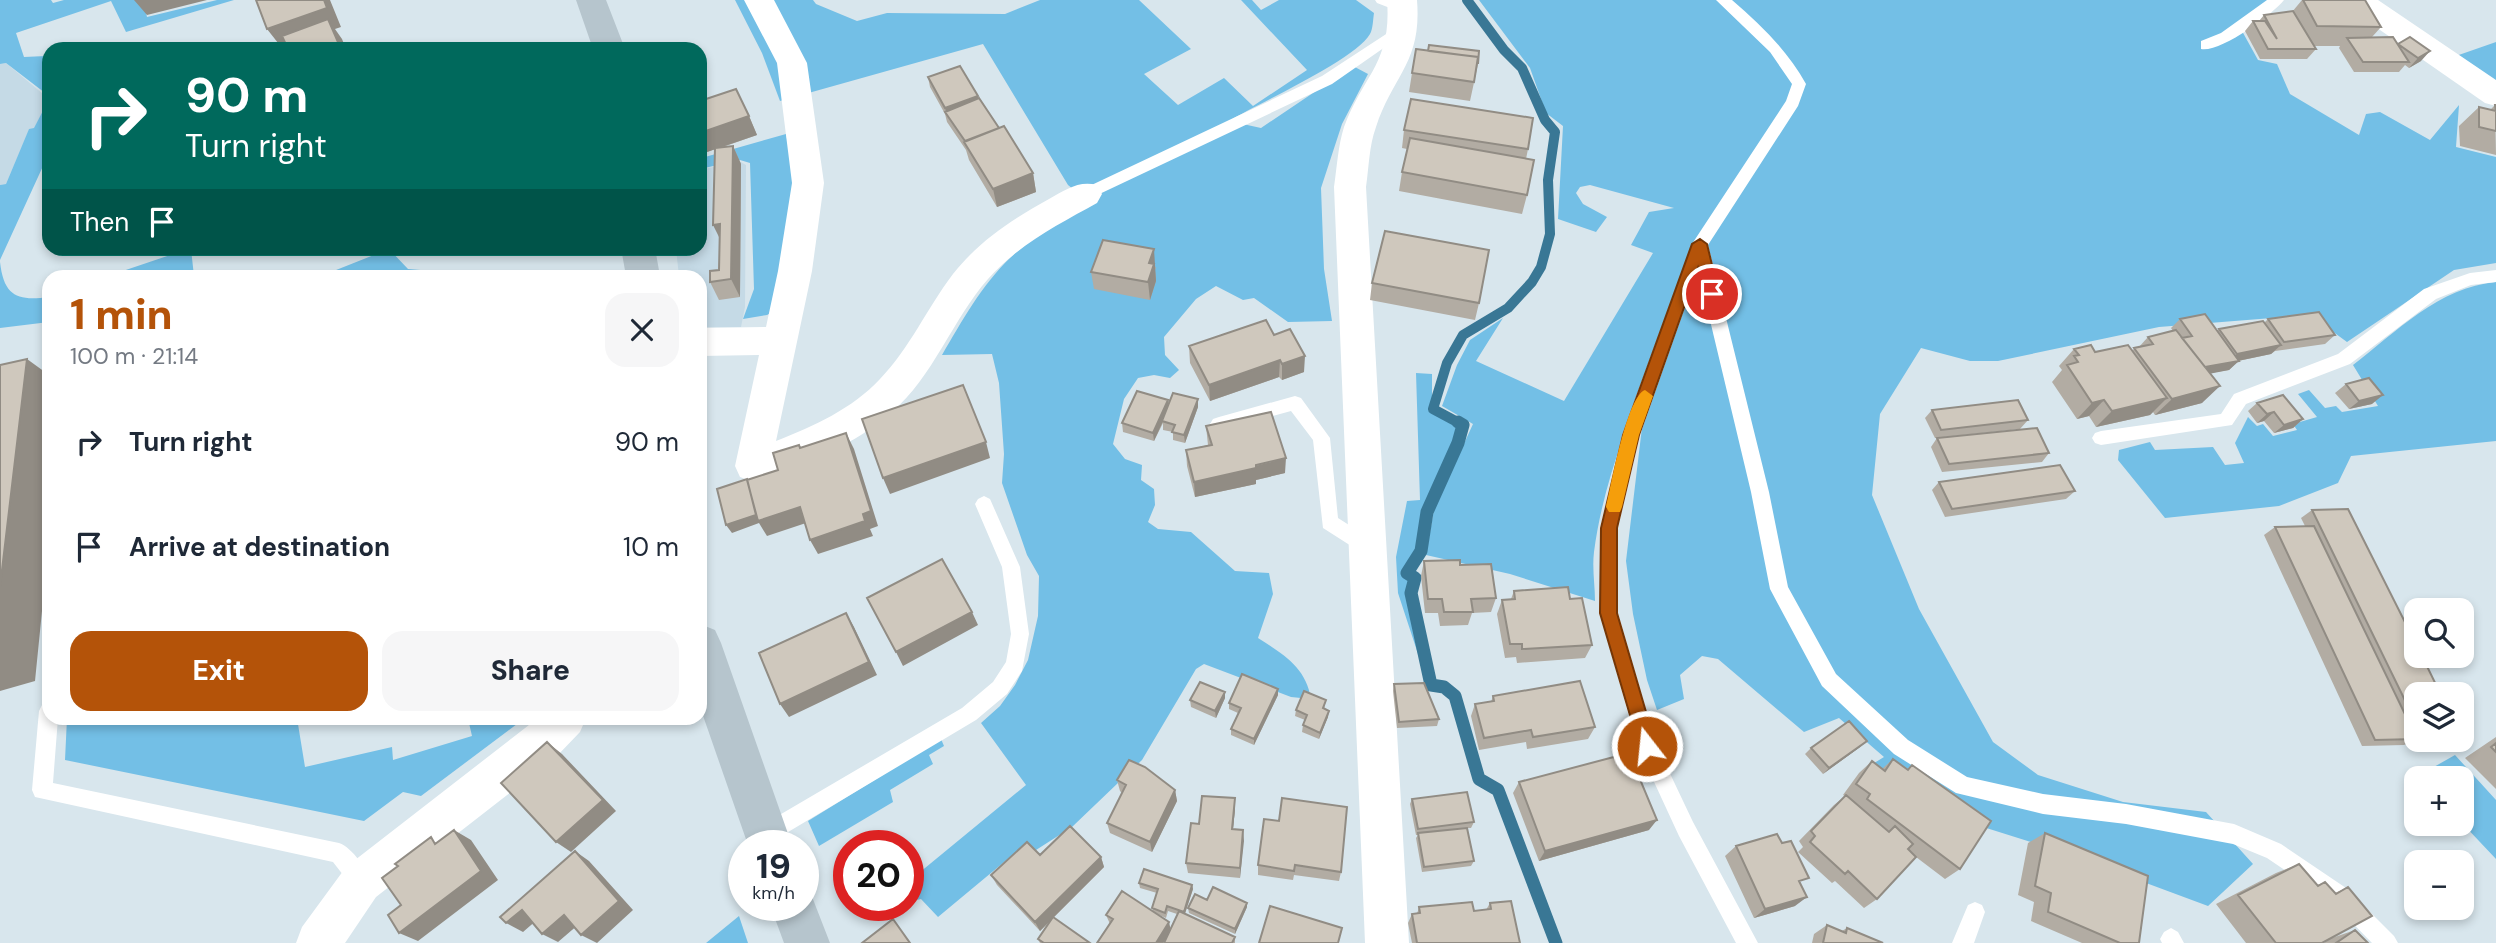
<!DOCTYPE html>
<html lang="en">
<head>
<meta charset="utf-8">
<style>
  :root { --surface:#fff; --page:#f6f6f7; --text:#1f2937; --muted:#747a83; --accent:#b45309 }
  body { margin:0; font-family:"DM Sans",sans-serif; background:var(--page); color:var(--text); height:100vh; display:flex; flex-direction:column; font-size:26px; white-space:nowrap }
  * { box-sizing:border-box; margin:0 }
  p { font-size:23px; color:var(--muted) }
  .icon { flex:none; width:38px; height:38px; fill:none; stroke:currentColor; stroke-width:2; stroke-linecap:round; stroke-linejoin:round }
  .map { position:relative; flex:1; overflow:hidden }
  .side { position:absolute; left:42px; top:270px; width:665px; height:455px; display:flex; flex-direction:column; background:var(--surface); border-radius:21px; box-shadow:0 4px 10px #0003 }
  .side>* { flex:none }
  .hud { position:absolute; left:42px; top:42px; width:665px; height:214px; border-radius:21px; box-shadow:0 4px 10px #0003; background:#00695c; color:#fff; overflow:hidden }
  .fabs { position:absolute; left:2404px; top:598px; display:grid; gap:14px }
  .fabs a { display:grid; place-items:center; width:70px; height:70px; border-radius:14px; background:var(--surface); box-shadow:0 4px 10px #0003; font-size:35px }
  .speed { position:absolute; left:728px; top:830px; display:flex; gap:14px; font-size:35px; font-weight:700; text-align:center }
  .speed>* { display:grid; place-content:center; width:91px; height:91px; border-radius:50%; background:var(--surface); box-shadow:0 4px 10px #0003; line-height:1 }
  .speed small { font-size:18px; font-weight:400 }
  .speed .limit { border:10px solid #d22; background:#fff; color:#111 }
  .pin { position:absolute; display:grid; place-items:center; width:60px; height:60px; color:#fff; margin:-30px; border:4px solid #fff; border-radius:50%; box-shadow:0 2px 7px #0007 }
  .me { position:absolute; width:77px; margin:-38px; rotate:344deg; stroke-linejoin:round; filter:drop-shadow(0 0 5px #0008) }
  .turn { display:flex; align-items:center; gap:24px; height:147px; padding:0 28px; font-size:32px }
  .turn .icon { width:91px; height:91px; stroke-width:2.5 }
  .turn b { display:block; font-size:49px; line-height:60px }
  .then { display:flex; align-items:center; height:66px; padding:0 28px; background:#0003; gap:14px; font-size:26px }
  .round { display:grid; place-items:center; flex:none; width:74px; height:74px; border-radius:21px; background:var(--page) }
  .overview { display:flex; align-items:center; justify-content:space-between; height:119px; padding:0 28px }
  h1 { font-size:42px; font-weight:800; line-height:52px; color:var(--accent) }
  .button { display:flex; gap:14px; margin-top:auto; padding:14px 28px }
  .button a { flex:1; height:80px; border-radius:21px; background:var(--accent); color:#fff; font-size:28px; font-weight:800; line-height:80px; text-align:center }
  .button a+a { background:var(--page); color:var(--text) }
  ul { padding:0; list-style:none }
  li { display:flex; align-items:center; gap:21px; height:105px; padding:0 28px }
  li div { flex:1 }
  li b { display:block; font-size:26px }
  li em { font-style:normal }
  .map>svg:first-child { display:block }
</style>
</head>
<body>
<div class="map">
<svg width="2496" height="943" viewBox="0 0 2496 943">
  <rect width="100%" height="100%" fill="#d8e6ed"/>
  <path fill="#c5dae6" d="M6,63L49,99L34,129L29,130L6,184L0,185V64Z
    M739,161L746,165L745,307L741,327H700V276H679L676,249L700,248V170Z"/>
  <path fill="#73bfe6" d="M0,0H51L53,3L64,0H143L147,17L217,0H234L126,32L111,1L16,33L24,57L46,56L49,59V96L6,63L0,64Z
    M735,0H813L816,4L857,21L887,13L1005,14L1040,0H1139L1191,49L1144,74L1178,105L1224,78L1253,106L1307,70L1241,0H1252L1261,10L1279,0H1356L1374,13C1373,19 1373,29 1370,34C1355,60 1259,103 1229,121L1261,128L1353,66L1368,74L1342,124L1321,188L1324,269L1332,321L1288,322L1254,298L1243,300L1216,286L1196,299L1164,337L1165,355L1179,370L1170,378L1154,375L1138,378L1124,399L1113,444L1125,459L1142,465L1141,480L1154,489L1155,505L1148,522L1158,529L1191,532L1235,571L1269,573L1273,594L1258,638C1283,654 1306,667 1311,699L1291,697L1204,664L1196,669L1142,760L1072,827L1036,850L1027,843L938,917L921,899L908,902V882L1026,785L981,723L1000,706L1015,685L1028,660L1038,616L1039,576L1027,555L1002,483L1004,454L999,383L992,354L942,355C962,321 981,286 1010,258C1033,236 1063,220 1090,203L1068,185L983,44L780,101L762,53Z
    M1479,0H2273L2242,31L2258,60L2277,64L2290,94L2359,135L2366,114L2380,112L2430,140L2459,105L2456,147L2496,157V263L2454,270L2347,342L2310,315L2159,327L1998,361H1970L1921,348L1880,414L1872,495L1919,609L1993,742L2038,775L2123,802L2206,812L2253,864L2208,906L2060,851L1980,826L1866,768L1884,757L1839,718L1804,732L1718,659L1702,656L1680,675L1684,699L1657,710L1647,680L1633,614L1626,561L1649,369C1626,428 1602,489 1594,552C1592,568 1595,585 1595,601L1510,574L1426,555L1434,509L1473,424L1442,406L1457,365L1470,340L1503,318L1476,361L1564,401L1653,253L1631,245L1649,212L1674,208L1590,185L1580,187L1576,193L1583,204L1607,217L1596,232L1558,219L1563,126L1546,113L1530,68Z
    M2496,42V85L2453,57Z
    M49,99V153L0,260V185L6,184L29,129L34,128Z
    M786,134L794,174L780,308L767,315L743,319L754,289L750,163L740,160L700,169V149L705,157Z
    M188,249H191L194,276H108Z
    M389,249L408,269L433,271L431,276H321Z
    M0,262C4,297 18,301 49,297V322L0,328Z
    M2496,282V441L2351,456L2338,483L2279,506L2165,518L2118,460L2119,450L2150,442L2155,450L2213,447L2225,465L2244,463L2235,443L2248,417L2257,426L2263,424L2273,436L2297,430L2293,424L2317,417L2298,394L2309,390L2325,408L2336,406L2342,412L2378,406L2353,365C2396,332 2439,287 2496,282Z
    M1416,373L1432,374V411L1462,426L1425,511L1420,550L1405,572L1414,578L1409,593L1421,653L1418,654L1398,593L1396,557L1407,501L1420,500Z
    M67,718H297L305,767L392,747L393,760L472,736L469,723L490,718H525L421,796L403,792L364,821L65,760Z
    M941,739L944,746L929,755L933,764L890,790L893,802L819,846L808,821Z
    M2455,755L2496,800V859L2462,823V779H2421L2418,776Z
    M739,916L748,943H706Z"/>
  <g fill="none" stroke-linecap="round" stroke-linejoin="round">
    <path stroke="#397795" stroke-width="10" d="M1461,424L1433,409L1447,363L1463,335L1508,308L1532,282L1541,267L1550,234L1548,180L1555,132L1545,120L1522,68L1504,50L1467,0"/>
    <path stroke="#397795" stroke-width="13" d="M1458,422L1463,425L1458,443L1427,512L1421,551L1407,573L1415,578L1411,593L1431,685L1444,687L1455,696L1479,779L1498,790L1556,943"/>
    <path fill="#fff" fill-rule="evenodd" d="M1375,0H1396L1410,8L1403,13L1377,3Z
      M1716,0H1732C1761,25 1787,50 1806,84L1798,106L1708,245L1769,492L1788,587L1836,674L1908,740L1967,777L2043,794L2126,804L2234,824L2281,844L2346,888L2394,936L2398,943H2372L2332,902L2267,858L2233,844L2126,824L2043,814L1956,793L1894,754L1822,686L1770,589L1751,492L1698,270L1640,435L1618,528V613L1656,744L1693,822L1758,943H1736L1679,836L1637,745L1600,613V528L1622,435L1692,244L1786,101L1792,84L1770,52Z
      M2267,0H2284C2272,15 2220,53 2201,49V41L2221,33Z
      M1403,23L1410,28L1408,31L1332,84L1091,198H1081L1078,194L1081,190L1322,76Z
      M2496,270V282L2471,285L2436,299L2350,364L2246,404L2232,425L2101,445L2095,443L2092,438L2095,433L2101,431L2221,414L2234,394L2338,354L2424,289L2470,273Z
      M1295,396L1301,398L1330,438L1338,518L1371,539L1374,545L1371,551L1365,553L1359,551L1323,528L1313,440L1291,411L1219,431L1213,429L1210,424L1213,419L1219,417Z
      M984,496L990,499L1020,567L1029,634L1022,671L1007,694L976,720L773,841L766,844L759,841L756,834L759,827L962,708L993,682L1006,662L1011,634L1002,567L975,504L978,499Z
      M49,702V718H58L53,783L339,843C353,848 366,869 371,882L368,889L361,892L354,889L333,862L35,797L32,790L39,711L42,705Z
      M1975,902L1982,905L1985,912L1974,943H1952L1968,905Z
      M2171,928L2178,932L2184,943H2162L2160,939L2164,932Z"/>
    <path fill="#fff" fill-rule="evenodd" d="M744,0H774L807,63L824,183L812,271L776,441C814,426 852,409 880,379C910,348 927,308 953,274C979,241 1013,219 1049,199C1065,190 1079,180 1097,185L1102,194L1097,203C1059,224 1018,245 988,279C952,320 934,376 891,413C852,447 801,465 753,482L740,477L735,466L759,355L700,356V328L766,327L778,271L792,183L777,63Z
      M1387,0H1417C1422,63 1393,75 1376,127C1369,146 1369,167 1366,187L1409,943H1365L1334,187C1337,167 1338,146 1344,127C1363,75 1392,63 1387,0Z
      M2342,0H2378L2496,80V106L2485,103L2347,7Z
      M538,718H586L580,732L556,757L376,897L345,943H296L302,927L346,867Z"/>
    <path fill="#b6c5cd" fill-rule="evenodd" d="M576,0H606L625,49H593Z
      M621,248H655L660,276H626Z
      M700,624L715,630L721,643L792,845H748L700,707Z
      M803,886L809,889L830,943H784L770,905H803Z"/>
  </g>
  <path fill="#b2aca3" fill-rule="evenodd" d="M2302,0H2365L2381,27L2372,37L2397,44L2410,37L2421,61L2409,68L2405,65L2399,72H2354L2339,48L2340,46H2314L2316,49L2307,59H2260L2245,31L2253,21H2259L2264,15L2292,12Z
    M1428,51L1478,64L1470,101L1409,92L1412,73Z
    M928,77L978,99L1033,173L1036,192L997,207L969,160L966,150L947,122L945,114L930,87Z
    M700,101L749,116L757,135L720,148L733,146L741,164L740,297L719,300L710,282L719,270V238L715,149L707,152L700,138Z
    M2495,105L2496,155L2460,146L2459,126L2479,107L2490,110Z
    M1404,130L1528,149L1526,159L1527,195L1522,214L1399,191L1402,172L1407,149L1402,148Z
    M1156,267L1155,270L1156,281L1150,300L1094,289L1091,272Z
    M1372,283L1479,303L1475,320L1370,300Z
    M2180,319L2217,331L2219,329L2264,323L2268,319L2335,335L2325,344L2275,351L2271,354L2238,361L2229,370L2210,373L2202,403L2155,415L2153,412L2150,415L2096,427L2089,416L2077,419L2052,382L2062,370L2059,366L2074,349L2095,352L2132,350L2139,347L2148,337L2173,331L2171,328Z
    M1274,335L1304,372L1282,380L1279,377L1210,401L1190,363L1189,346Z
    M2346,384L2372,404L2349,409L2335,393Z
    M1198,399V407L1185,443L1173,440V432L1163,430V423L1154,441L1123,432L1122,423L1168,400L1169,404Z
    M2257,403L2303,419L2293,428L2274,433L2264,421L2257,423L2248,411Z
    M1932,410L2028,420L2020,429L1935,438L1925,418Z
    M1206,426L1285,473L1256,480V484L1195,497L1187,466L1186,450L1208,445Z
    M1937,438L2049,453L2042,462L1942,472L1931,447Z
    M1939,482L2075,491L2066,499L1945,517L1932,490Z
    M2312,510L2417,695V732H2413L2417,739L2404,745L2362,746L2264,535L2275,527L2305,526L2301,518Z
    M1424,561L1460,565L1496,598L1491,612L1472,613L1468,625L1440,626L1438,613H1425L1421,576Z
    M1514,591L1570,599L1592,645L1585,658L1517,663L1516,657L1505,658L1497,614L1502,600L1511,599Z
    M1394,684L1439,719L1437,726L1397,728L1393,691Z
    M1278,689V695L1254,745L1231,735V729L1238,713L1229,709V703Z
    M1493,696L1595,727L1588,739L1527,749L1526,742L1479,750L1471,716L1475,704L1491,702Z
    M1225,698L1216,718L1191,707L1190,700Z
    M1326,700L1324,709L1328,717L1319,739L1302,732L1303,725L1305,720L1295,716L1296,710Z
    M2496,737V789L2465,758Z
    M1860,747L1823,774L1805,754L1811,748Z
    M1893,759L1907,769L1912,765L1960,869L1945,879L1916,857L1877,899L1864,908L1835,881L1832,883L1798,852L1803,847L1799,841L1834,805L1845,796L1843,795L1859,773L1872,761L1882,769Z
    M1117,780L1175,790L1177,801L1152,852L1110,833L1107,823L1122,793L1120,791Z
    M1519,782L1649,830L1539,861L1513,793Z
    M1412,799L1474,822L1471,828H1467L1474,861L1471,866L1422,872L1416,838L1418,835H1416L1410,804Z
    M1235,809L1233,829L1243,830L1240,878L1188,873L1186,863L1199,824Z
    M1279,821L1341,872L1339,881L1294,875L1293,880L1258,875V865Z
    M2045,833L2139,943H2082L2031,921L2034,902L2018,895L2028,843Z
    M1736,846L1801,884L1795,906L1754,918L1725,856Z
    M1040,855L1101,857L1104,867L1053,918L1090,943H1040L1038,939L1051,920L1040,931L997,885L991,875Z
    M2299,864L2317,885L2325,882L2335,893L2348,887L2332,938L2355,930L2368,943H2324L2329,939L2322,943H2246L2216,904L2276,873Z
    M1139,883L1192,885L1193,889L1185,914L1235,937V943H1164L1166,938L1163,943H1097L1110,924L1106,915L1153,911L1152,908L1157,893L1140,888ZM1168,911L1177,914L1170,929L1157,914L1166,918Z
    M1207,900L1247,907L1235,934L1189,913L1188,908Z
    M1490,903L1520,943H1412L1408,923L1412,914H1417L1419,907L1474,911L1486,910Z
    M1827,925L1842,931L1847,928L1883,943H1812L1814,934Z"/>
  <path fill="#918c84" d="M134,0H207L147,15Z
    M324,0H330L341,27L335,29L342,39L346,49H341L333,30L282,48L267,29Z
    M2430,51L2421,61L2409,68L2418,58Z
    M978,96L980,106L947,115L945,108Z
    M749,116L757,135L707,152L700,138V133Z
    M733,146L741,164L740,297L731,279Z
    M1033,173L1036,192L997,207L993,189Z
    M720,224L722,243L713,225Z
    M1154,249L1156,281L1150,300L1148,282L1149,263Z
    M2281,345L2271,354L2228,363L2237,354Z
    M1305,356L1304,372L1282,380V364Z
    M27,359L49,375V541L35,681L0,691V587Z
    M1280,360L1279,377L1210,401L1209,385Z
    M2239,361L2229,370L2188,378L2197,369Z
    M2220,386L2202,403L2155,415L2172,399Z
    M2383,395L2372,404L2349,409L2359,401Z
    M2167,398L2150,415L2096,427L2112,411Z
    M1198,399V407L1185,443L1184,435Z
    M1168,400L1169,408L1154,441L1153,433Z
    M2104,400L2089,416L2077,419L2092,403Z
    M2274,412L2264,421L2257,423L2267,414Z
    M2303,419L2293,428L2274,433L2284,425Z
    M846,433L854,449L878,526L870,529L873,536L818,554L810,540L863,514Z
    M986,442L990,458L890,494L883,478Z
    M1286,458L1285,473L1256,480V484L1195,497L1194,482Z
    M800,507L809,522L767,536L759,523L732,533L726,525L756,514Z
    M972,612L978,625L903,666L896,652Z
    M846,613L854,627L877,675L789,717L780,704Z
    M1278,689V695L1254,745V739Z
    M1225,692V698L1216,718L1215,711Z
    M1329,711L1328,717L1319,739L1320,733Z
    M1867,741L1860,747L1823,774L1829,768Z
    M547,742L562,754L616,811L571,852L556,842Z
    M1175,790L1177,801L1152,852L1150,842Z
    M1235,798V809L1232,839V829Z
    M1657,820L1649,830L1539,861L1545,851Z
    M454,830L471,840L498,880L418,941L399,933Z
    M1243,830L1244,841L1240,878V868Z
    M575,851L589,861L633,910L597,943L581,935Z
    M1101,857L1104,867L1040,931L1035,922Z
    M1192,885L1193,889L1184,916V912Z
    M1807,897L1795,906L1754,918L1765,909Z
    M1247,903V907L1235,934V929Z
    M522,910L538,919L523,932L506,923Z
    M564,915L579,924L558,942L542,934Z
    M1169,922L1171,931L1163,943H1156Z"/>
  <path fill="#cfc8bd" stroke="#918c84" stroke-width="2" d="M256,0H324L327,8L267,29Z
    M2303,0H2365L2381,27L2317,26Z
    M2293,11L2316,49H2268L2253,21H2265L2277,39L2264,15Z
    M328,19L341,49H288L282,36Z
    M2393,37L2409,62H2363L2347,38Z
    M2410,37L2430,51L2418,58L2398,44Z
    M1429,45L1479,51L1478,64V57L1428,51Z
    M1416,49L1478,57L1474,82L1412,73Z
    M960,66L978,96L945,108L928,77Z
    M736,89L749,116L700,133V101Z
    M979,98L999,128L965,141L945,112Z
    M1411,99L1533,118L1528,149L1404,130Z
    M2495,105H2496V131L2479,127V107L2496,111Z
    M1004,126L1033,173L993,189L964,142Z
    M1410,138L1534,160L1527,195L1402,172Z
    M733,146L731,279L710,282V271L719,270L720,224L713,225L715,148Z
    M1385,231L1489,250L1479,303L1372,283Z
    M1103,240L1154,249L1149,263L1154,264L1148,282L1091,272Z
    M2319,312L2335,335L2284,342L2268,319Z
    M2205,314L2239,361L2205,367L2182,338L2192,336L2180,319Z
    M1266,320L1274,335L1290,329L1305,356L1282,364L1280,360L1209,385L1189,346Z
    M2263,321L2281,345L2237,354L2219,329Z
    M2176,330L2220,386L2172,399L2134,348L2153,344L2148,337Z
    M2091,345L2095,352L2128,345L2167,398L2112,411L2104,400L2092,403L2067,365L2078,362L2074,356L2079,355L2074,349Z
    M27,359L0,587V365Z
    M2369,378L2383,395L2359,401L2346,384Z
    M963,385L986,442L883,478L862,419Z
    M1137,391L1168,400L1153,433L1122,423Z
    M1173,393L1198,399L1184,435L1172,432L1175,425L1162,421Z
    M2283,395L2303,419L2284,425L2274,412L2267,414L2257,403Z
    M2018,400L2028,420L1941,430L1932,410Z
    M1271,412L1286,458L1256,465V468L1194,482L1186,450L1212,445L1206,426Z
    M2037,428L2049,453L1949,464L1937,438Z
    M846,433L871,511L863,514L865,521L810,540L800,507L758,521L747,480L778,470L773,453L799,445L800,448Z
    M2060,465L2075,491L1952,509L1939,482Z
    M747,479L756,515L726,525L717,489Z
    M2348,509L2417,646V656H2422L2441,695H2417V725L2312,510Z
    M2314,526L2417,739L2375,740L2275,527Z
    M942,559L972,612L896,652L867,598Z
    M1460,560V565L1491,564L1496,598L1471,599L1473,612H1444L1442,599H1428L1424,561Z
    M1568,587L1570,599L1582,598L1592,645L1522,649V644H1510L1502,600L1515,599L1514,591Z
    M846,613L869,662L780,704L759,653Z
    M1242,674L1278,689L1254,739L1231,729L1241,708L1229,703Z
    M1580,681L1595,727L1533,737L1531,730L1484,738L1475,704L1494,701L1493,696Z
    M1200,682L1225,692L1215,711L1190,700Z
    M1424,683L1439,719L1399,722L1394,684Z
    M1304,691L1326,700L1323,708L1329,711L1320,733L1303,725L1307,715L1296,710Z
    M1849,721L1867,741L1829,768L1811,748Z
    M547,742L603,800L556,842L501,783Z
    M2496,743V752L2491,747Z
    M1629,753L1657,820L1545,851L1519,782Z
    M1893,759L1908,770L1912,765L1991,821L1960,869L1867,799L1870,794L1856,784L1872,761L1885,771Z
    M1129,760L1145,767L1175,790L1150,842L1107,823L1126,785L1117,780Z
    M1467,792L1474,822L1418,829L1412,799Z
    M1846,795L1889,832L1895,826L1913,844L1908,849L1916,857L1877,899L1848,871L1845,874L1810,842L1815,836L1811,831Z
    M1202,796L1235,798L1232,829L1243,830L1240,868L1186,863L1191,823L1199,824Z
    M1282,798L1347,807L1341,872L1295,865L1294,871L1258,865L1264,819L1279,821Z
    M1070,826L1101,857L1035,922L991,875L1027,842L1040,855Z
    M1467,828L1474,861L1424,867L1418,833Z
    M454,830L481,871L399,933L388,915L401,905L382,878L398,866L395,864L431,837L435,844Z
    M2045,833L2148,876L2139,943H2120L2048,912L2051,893L2035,886Z
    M1777,834L1782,843L1791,841L1809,878L1799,881L1807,897L1765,909L1736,846Z
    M575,851L619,901L581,935L564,915L542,934L522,910L506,923L500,917Z
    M2299,864L2318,886L2325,882L2336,894L2348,887L2372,916L2322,943H2276L2238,895Z
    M1144,869L1192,885L1184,912L1167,906L1165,913L1152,908L1158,889L1139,883Z
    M1213,887L1247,903L1235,929L1188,908L1195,894L1207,900Z
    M1122,891L1169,922L1156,943H1097L1113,919L1106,915Z
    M1511,901L1520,943H1417L1412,914L1420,913L1419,907L1472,902L1474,911L1491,909L1490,903Z
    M1270,906L1342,928L1338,943H1259Z
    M1179,911L1235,937L1232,943H1164Z
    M1053,917L1090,943H1044L1038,939Z
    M893,919L910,943H862Z
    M1827,925L1846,933L1847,928L1883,943H1823Z
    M2355,930L2368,943H2336Z"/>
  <path fill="#b45309" stroke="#753606" stroke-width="2" d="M1700,239L1707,244L1719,294L1712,300L1706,298L1698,268L1639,435L1617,528V613L1656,746L1654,752L1647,754L1641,752L1639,746L1600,613L1601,528L1623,435L1692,244Z"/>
  <path fill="#f59e0b" d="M1645,390L1653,396L1639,435L1622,507L1620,512H1609L1606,507C1611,486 1627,396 1645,390Z"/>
</svg>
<div class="fabs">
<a><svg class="icon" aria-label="search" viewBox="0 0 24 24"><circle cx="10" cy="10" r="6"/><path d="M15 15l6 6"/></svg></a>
<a><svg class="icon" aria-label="layers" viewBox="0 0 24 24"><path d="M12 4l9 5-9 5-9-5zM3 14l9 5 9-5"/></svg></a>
<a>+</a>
<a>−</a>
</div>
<div class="speed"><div>19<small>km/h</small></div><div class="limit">20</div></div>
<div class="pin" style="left:1712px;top:294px;background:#d93025"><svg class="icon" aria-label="arrive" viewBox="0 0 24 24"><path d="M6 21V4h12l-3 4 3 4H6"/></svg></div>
<svg class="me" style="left:1647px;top:746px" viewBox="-20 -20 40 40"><circle r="17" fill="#b45309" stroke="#fff" stroke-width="3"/><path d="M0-11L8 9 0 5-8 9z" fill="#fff"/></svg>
<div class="hud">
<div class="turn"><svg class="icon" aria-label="right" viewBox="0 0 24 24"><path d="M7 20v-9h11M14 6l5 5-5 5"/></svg><div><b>90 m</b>Turn right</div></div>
<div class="then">Then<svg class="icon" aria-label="arrive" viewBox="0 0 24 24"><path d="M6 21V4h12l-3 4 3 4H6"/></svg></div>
</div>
<section class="side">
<div class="overview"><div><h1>1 min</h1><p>100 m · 21:14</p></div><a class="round"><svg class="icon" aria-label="close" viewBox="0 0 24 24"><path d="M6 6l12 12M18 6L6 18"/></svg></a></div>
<ul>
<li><svg class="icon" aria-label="right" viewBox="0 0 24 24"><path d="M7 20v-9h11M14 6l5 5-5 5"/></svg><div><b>Turn right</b></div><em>90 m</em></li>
<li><svg class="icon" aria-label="arrive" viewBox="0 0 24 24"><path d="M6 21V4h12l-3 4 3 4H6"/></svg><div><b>Arrive at destination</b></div><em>10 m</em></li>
</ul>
<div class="button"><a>Exit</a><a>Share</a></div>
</section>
</div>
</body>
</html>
